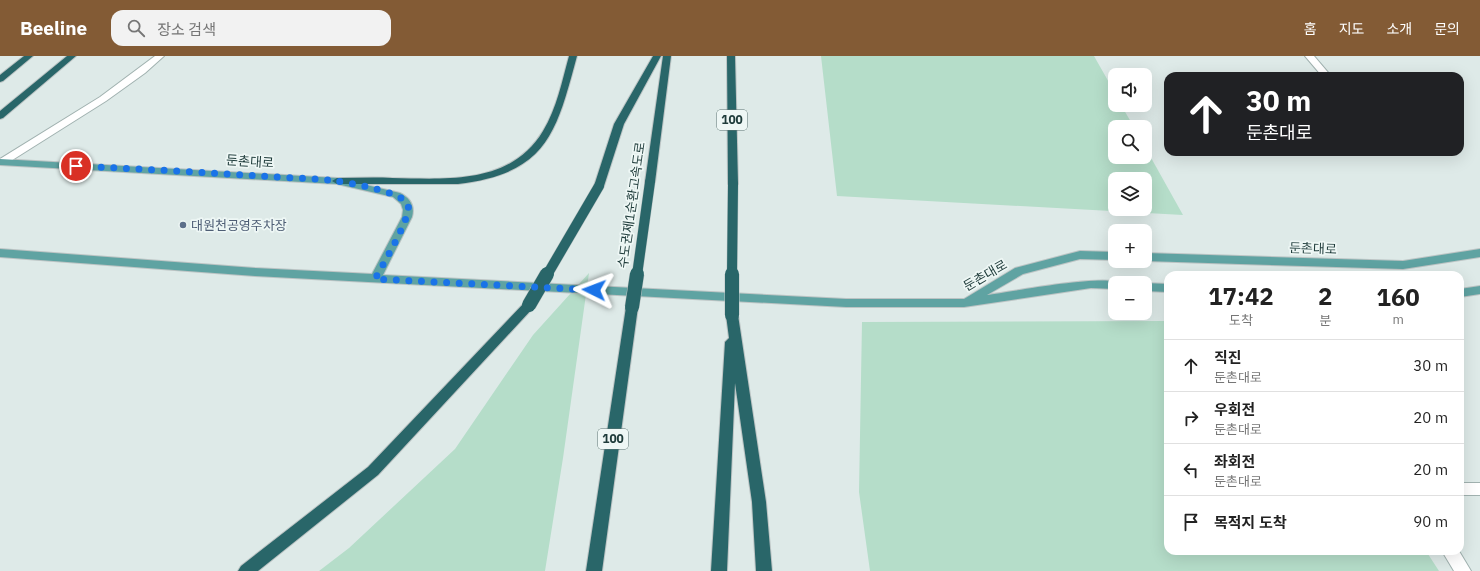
<!DOCTYPE html>
<html lang="ko">
<head>
<meta charset="utf-8">
<style>
  :root { --surface:#fff; --page:#f2f2f2; --text:#222; --muted:#767676; --line:#e0e0e0; --accent:#835b35 }
  body { margin:0; font-family:"IBM Plex Sans","Noto Sans KR",sans-serif; background:var(--page); color:var(--text); height:100vh; display:flex; flex-direction:column; font-size:15px; white-space:nowrap }
  * { box-sizing:border-box; margin:0 }
  p { font-size:13px; color:var(--muted) }
  .icon { flex:none; width:22px; height:22px; fill:none; stroke:currentColor; stroke-width:2; stroke-linecap:round; stroke-linejoin:round }
  .map { position:relative; flex:1; overflow:hidden }
  .panel { position:absolute; left:1164px; top:215px; width:300px; height:284px; display:flex; flex-direction:column; background:var(--surface); border-radius:12px; box-shadow:0 4px 16px #0002 }
  .panel>* { flex:none }
  .hud { position:absolute; left:1164px; top:16px; width:300px; height:84px; border-radius:12px; box-shadow:0 4px 16px #0002; background:#202124; color:#fff; overflow:hidden }
  .fabs { position:absolute; left:1108px; top:12px; display:grid; gap:8px }
  .fabs a { display:grid; place-items:center; width:44px; height:44px; border-radius:8px; background:var(--surface); box-shadow:0 4px 16px #0002; font-size:20px }
  .pin { position:absolute; display:grid; place-items:center; width:34px; height:34px; color:#fff; margin:-17px; border:2px solid #fff; border-radius:50%; box-shadow:0 1px 4px #0007 }
  .me { position:absolute; width:44px; margin:-22px; rotate:273deg; stroke-linejoin:round; filter:drop-shadow(0 0 3px #0008) }
  .turn { display:flex; align-items:center; gap:14px; height:84px; padding:0 16px; font-size:18px }
  .turn .icon { width:52px; height:52px; stroke-width:2.5 }
  .turn b { display:block; font-size:28px; line-height:34px }
  .eta { display:flex; justify-content:space-evenly; align-items:center; height:68px; text-align:center }
  .eta b { font-size:24px; font-weight:700; line-height:28px }
  ul { padding:0; list-style:none }
  li { display:flex; align-items:center; gap:12px; height:52px; padding:0 16px; border-top:1px solid var(--line) }
  li div { flex:1 }
  li b { display:block; font-size:15px }
  li em { font-style:normal }
  header { display:flex; align-items:center; gap:24px; box-sizing:border-box; height:56px; padding:0 20px; background:var(--accent); color:#fff }
  header strong { font-size:19px }
  nav { display:flex; gap:22px; margin-inline-start:auto; font-size:14px }
  .search { width:280px; height:36px; background:var(--page); display:flex; align-items:center; gap:10px; box-sizing:border-box; padding:0 14px; border-radius:12px; color:var(--muted); font-size:15px }
  .map>svg:first-child { display:block }
</style>
</head>
<body>
<header>
<strong>Beeline</strong>
<div class="search"><svg class="icon" aria-label="search" viewBox="0 0 24 24"><circle cx="10" cy="10" r="6"/><path d="M15 15l6 6"/></svg>장소 검색</div>
<nav><a>홈</a><a>지도</a><a>소개</a><a>문의</a></nav>
</header>
<div class="map">
<svg width="1480" height="515" viewBox="0 0 1480 515">
  <rect width="100%" height="100%" fill="#deeae8"/>
  <path fill="#b5ddc9" fill-rule="evenodd" d="M821,0H1094L1115,37V49H1121L1134,71H1115V101H1145V91L1183,159L837,140ZM1115,123H1145V153H1115Z
    M589,217L563,402L545,515H319L349,492L455,393L533,279Z
    M1168,265V495H1426L1439,515H870L859,436L862,266Z"/>
  <g fill="none" stroke-linecap="round" stroke-linejoin="round">
    <defs>
      <path id="minor" d="M155,0H164L145,17L106,45L6,108H0V103L100,41Z
        M1305,0H1314L1331,20H1322Z
        M1460,427H1480V439H1460Z
        M1442,495H1459L1471,515H1454Z"/>
      <path id="major" d="M0,103L337,122L400,137C410,142 415,150 412,161L383,219L846,243H964L1015,212L1080,195L1115,196V204L1080,203L1023,218L987,239C1010,236 1104,218 1120,227H1115V233L1091,232L964,251H846L255,220L0,201V193L255,212L372,218L402,161L403,154L401,148L393,141L337,128L0,109Z
        M1480,193V201L1403,213L1145,205V197L1403,205Z
        M1145,227L1168,228V236L1145,235Z
        M1480,230V238L1460,241V233Z"/>
      <path id="highway" d="M24,0H33L3,25L0,26V19Z
        M67,0H76L3,62L0,63V55Z
        M569,0H577C556,78 547,117 458,128H337L332,125L337,122C355,122 374,121 392,122C446,123 511,129 543,75C557,52 562,25 569,0Z
        M653,0H661L624,68L604,130L603,132H595L594,130L614,68Z
        M663,0H671L655,126L650,129L645,126Z
        M727,0H735L738,128L733,131L728,128Z
        M529,245L533,246L535,249L533,252L378,419L258,515H238L241,510L368,411L525,246Z
        M632,247L636,248L638,251L602,515H586L626,251L628,248Z
        M732,255L736,256L738,259L766,446L772,515H756L752,446L735,327L727,515H711L725,286L729,282L726,259L728,256Z"/>
    </defs>
    <use href="#minor" stroke="#a1b2b0" stroke-width="2"/>
    <use href="#major" stroke="#bcc4c4" stroke-width="2"/>
    <use href="#highway" stroke="#bcc4c4" stroke-width="2"/>
    <use href="#minor" fill="#fff" fill-rule="evenodd"/>
    <use href="#major" fill="#5fa3a2" fill-rule="evenodd"/>
    <use href="#highway" fill="#296669" fill-rule="evenodd"/>
    <defs>
      <path id="highway-bridge-far1" d="M547,219L599,130
        M637,219L650,126
        M732,219L733,128"/>
      <path id="highway-bridge" d="M529,249L547,218
        M632,251L637,218
        M732,259V218"/>
    </defs>
    <use href="#highway-bridge-far1" stroke="#bcc4c4" stroke-width="11" stroke-linecap="butt"/>
    <use href="#highway-bridge" stroke="#bcc4c4" stroke-width="15" stroke-linecap="butt"/>
    <use href="#highway-bridge-far1" stroke="#296669" stroke-width="10"/>
    <use href="#highway-bridge" stroke="#296669" stroke-width="14"/>
  </g>
  <g fill="none" stroke-linecap="round" stroke-linejoin="round">
    <path stroke="#1a73e8" stroke-width="7" stroke-dasharray="0 12.6" d="M76,110C138,113 200,116 261,120C286,122 312,122 337,125C352,128 402,135 408,149C412,160 382,210 375,223L594,234"/>
  </g>
  <circle fill="#5c6f8a" stroke="#eef7f5" stroke-width="1.5" cx="183" cy="169" r="4"/>
  <g text-anchor="middle" stroke-width="3.5" stroke-linejoin="round" paint-order="stroke">
    <g fill="#eef7f5" stroke="#5c7372" stroke-width="1">
      <rect x="717" y="54" width="30" height="20" rx="3"/>
      <rect x="598" y="373" width="30" height="20" rx="3"/>
    </g>
    <g font-size="12" font-weight="bold" fill="#1e3b3a">
      <text x="732" y="68">100</text>
      <text x="613" y="387">100</text>
    </g>
    <g font-size="13" fill="#1e3b3a" stroke="#eef7f5">
      <text transform="translate(250 105) rotate(4)" y="5">둔촌대로</text>
      <text transform="translate(631 149) rotate(-82)" y="5">수도권제1순환고속도로</text>
      <text transform="translate(1313 192) rotate(2)" y="5">둔촌대로</text>
      <text transform="translate(985 219) rotate(-30)" y="5">둔촌대로</text>
    </g>
    <g font-size="13" fill="#4e5e75" stroke="#eef7f5" text-anchor="start">
      <text x="191" y="174">대원천공영주차장</text>
    </g>
  </g>
</svg>
<div class="fabs">
<a><svg class="icon" aria-label="sound" viewBox="0 0 24 24"><path d="M4 9h4l5-4v14l-5-4H4zM17 9q2 3 0 6"/></svg></a>
<a><svg class="icon" aria-label="search" viewBox="0 0 24 24"><circle cx="10" cy="10" r="6"/><path d="M15 15l6 6"/></svg></a>
<a><svg class="icon" aria-label="layers" viewBox="0 0 24 24"><path d="M12 4l9 5-9 5-9-5zM3 14l9 5 9-5"/></svg></a>
<a>+</a>
<a>−</a>
</div>
<div class="pin" style="left:76px;top:110px;background:#d93025"><svg class="icon" aria-label="arrive" viewBox="0 0 24 24"><path d="M6 21V4h12l-3 4 3 4H6"/></svg></div>
<svg class="me" style="left:594px;top:234px" viewBox="-20 -20 40 40"><path d="M0-17L14 15 0 8-14 15z" fill="#1a73e8" stroke="#fff" stroke-width="4"/></svg>
<div class="hud">
<div class="turn"><svg class="icon" aria-label="ahead" viewBox="0 0 24 24"><path d="M12 20V5M6 11l6-6 6 6"/></svg><div><b>30 m</b>둔촌대로</div></div>
</div>
<section class="panel">
<div class="eta">
<div><b>17:42</b><p>도착</p></div>
<div><b>2</b><p>분</p></div>
<div><b>160</b><p>m</p></div>
</div>
<ul>
<li><svg class="icon" aria-label="ahead" viewBox="0 0 24 24"><path d="M12 20V5M6 11l6-6 6 6"/></svg><div><b>직진</b><p>둔촌대로</p></div><em>30 m</em></li>
<li><svg class="icon" aria-label="right" viewBox="0 0 24 24"><path d="M7 20v-9h11M14 6l5 5-5 5"/></svg><div><b>우회전</b><p>둔촌대로</p></div><em>20 m</em></li>
<li><svg class="icon" aria-label="left" viewBox="0 0 24 24"><path d="M17 20v-9H6M10 6l-5 5 5 5"/></svg><div><b>좌회전</b><p>둔촌대로</p></div><em>20 m</em></li>
<li><svg class="icon" aria-label="arrive" viewBox="0 0 24 24"><path d="M6 21V4h12l-3 4 3 4H6"/></svg><div><b>목적지 도착</b></div><em>90 m</em></li>
</ul>
</section>
</div>
</body>
</html>
